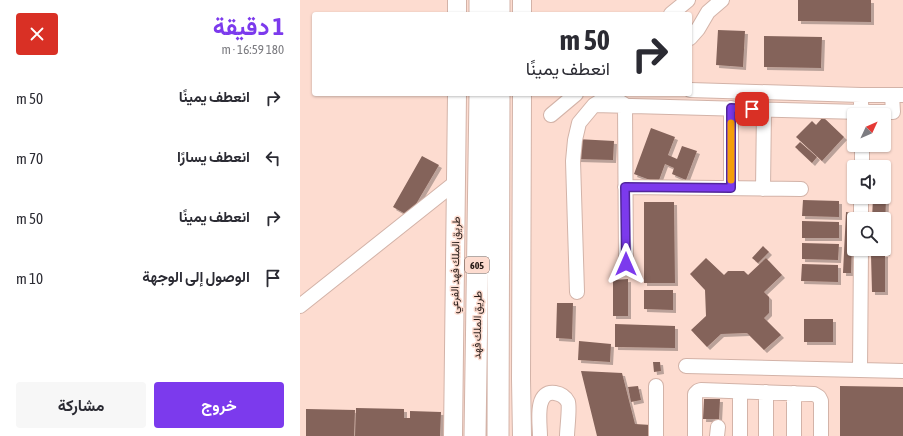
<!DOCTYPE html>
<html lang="ar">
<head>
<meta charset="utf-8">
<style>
  :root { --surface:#fff; --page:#f7f7f7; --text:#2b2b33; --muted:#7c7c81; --accent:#7c3aed }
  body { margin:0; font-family:"Asap Condensed",Vazirmatn,sans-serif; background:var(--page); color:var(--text); direction:rtl; height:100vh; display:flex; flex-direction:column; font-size:15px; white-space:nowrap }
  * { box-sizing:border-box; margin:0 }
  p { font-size:13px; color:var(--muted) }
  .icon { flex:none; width:22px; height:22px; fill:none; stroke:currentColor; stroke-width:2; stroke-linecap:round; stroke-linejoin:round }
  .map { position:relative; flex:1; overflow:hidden; direction:ltr }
  .side { display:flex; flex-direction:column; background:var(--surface); width:300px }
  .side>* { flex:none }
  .guide { position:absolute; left:12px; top:12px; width:380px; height:84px; border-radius:4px; box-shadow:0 1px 3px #0004; direction:rtl; background:#fff; color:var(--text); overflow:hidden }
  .needle { width:26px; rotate:46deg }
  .controls { position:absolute; left:547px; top:108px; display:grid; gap:8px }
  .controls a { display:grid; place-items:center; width:44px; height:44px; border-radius:4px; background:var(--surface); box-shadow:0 1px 3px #0004; font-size:20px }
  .pin { position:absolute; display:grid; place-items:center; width:34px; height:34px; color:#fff; margin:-17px; border-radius:8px; box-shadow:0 2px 6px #0006 }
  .me { position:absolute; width:44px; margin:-22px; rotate:0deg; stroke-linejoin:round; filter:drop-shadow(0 0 3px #0008) }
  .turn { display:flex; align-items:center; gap:14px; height:84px; padding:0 16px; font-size:18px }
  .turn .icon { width:52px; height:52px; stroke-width:2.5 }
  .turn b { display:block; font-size:28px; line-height:34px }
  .round { display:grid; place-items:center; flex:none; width:42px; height:42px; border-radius:4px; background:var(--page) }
  .summary { display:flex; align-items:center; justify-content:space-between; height:68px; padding:0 16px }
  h1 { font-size:24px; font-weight:700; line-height:30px; color:var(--accent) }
  .primary-button { display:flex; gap:8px; margin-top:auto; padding:8px 16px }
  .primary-button a { flex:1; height:46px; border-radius:4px; background:var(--accent); color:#fff; font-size:16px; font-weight:700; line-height:46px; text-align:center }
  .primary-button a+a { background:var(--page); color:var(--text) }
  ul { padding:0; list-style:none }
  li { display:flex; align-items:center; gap:12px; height:60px; padding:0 16px }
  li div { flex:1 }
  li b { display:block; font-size:15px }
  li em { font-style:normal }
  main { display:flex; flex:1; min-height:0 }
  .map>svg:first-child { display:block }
</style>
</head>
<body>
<main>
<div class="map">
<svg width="603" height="436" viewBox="0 0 603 436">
  <defs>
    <filter id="shadow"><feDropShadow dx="3" dy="3" stdDeviation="0" flood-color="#0004"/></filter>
  </defs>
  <rect width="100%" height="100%" fill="#fddcd0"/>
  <path fill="#84635a" filter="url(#shadow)" d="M498,0H571V22L498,21Z
    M418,30L445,31L443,67L416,65Z
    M464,36L522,37L521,68L464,67Z
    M523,117L544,137L522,161L496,137L512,121L516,125Z
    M351,128L375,137L368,155L377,159L382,146L397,151L386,180L372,174L374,168L365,164L358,183L334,174Z
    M277,139L314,141L313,160L276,159Z
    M500,142L517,157L512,163L495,147Z
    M122,156L139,165L109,216L93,207Z
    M573,198H586L585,232H584V219H572Z
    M503,200L539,201V217L502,216Z
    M344,202H374L375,283H344Z
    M546,212L553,213L551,273H543Z
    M502,221L539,222V238H502Z
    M584,235H587V253H571V249H584Z
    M502,243L539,244L538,260L502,259Z
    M463,246L469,252L458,263L452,258Z
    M585,254V292H572L571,255Z
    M406,258L424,275L428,271H444L448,275L466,258L482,275L464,292L469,297V313L464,318L481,335L464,350L447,333L421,334L407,347L391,330L406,316L405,290L390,274Z
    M502,264L538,265V282L501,281Z
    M328,279V316H313V280Z
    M344,290H373V310L344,309Z
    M257,303H273L272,339L256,338Z
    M504,319H533V342H504Z
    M315,324L375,326V348L315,347Z
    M279,341L311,344L310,362L278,360Z
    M353,362H360L361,371L354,372Z
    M281,371L322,373L335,424L351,425L350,436H297Z
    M338,386L341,400L331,402L328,387Z
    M540,386L603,387V436H540Z
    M404,399H420L419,419H403Z
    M56,408L104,409V418H110V411L141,412L140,436H55Z
    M6,409L55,410L54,436H6Z"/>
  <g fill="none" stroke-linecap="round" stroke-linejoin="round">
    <defs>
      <path id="minor" d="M371,14L388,0
        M390,38L398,29L408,12L422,0
        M390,90L561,95H603
        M317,100L325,105L326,264
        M561,103L562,112H593L592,95
        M294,105L562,112V115
        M251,115L276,94
        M562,167V145
        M325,187L501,189
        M431,188V108
        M463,189L464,109
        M561,219V197
        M277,292L273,161L275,140L279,123L294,105L312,94
        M0,306L156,182
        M386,366L560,370L561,249
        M560,370L603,371
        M356,386V436
        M240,436C240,423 234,390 255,393C261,394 265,396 268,402C270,407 267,429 267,436
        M395,436V394L398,391L401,390L514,394L519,397L521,401V436
        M417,436L418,427
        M440,436V392
        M466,436V392
        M494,436V393"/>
      <path id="major" d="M157,14V0
        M222,14V0
        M153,436L157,94
        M222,436L221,379L222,94"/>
      <path id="highway" d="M180,14V0
        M199,14V0
        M175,436L180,94
        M198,436L199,94"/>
    </defs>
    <use href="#minor" stroke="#d3b3a8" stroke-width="16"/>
    <use href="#major" stroke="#d3b3a8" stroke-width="20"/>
    <use href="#highway" stroke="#d3b3a8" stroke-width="23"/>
    <use href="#minor" stroke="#fff" stroke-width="14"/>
    <use href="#major" stroke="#fff" stroke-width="18"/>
    <use href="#highway" stroke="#fff" stroke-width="21"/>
  </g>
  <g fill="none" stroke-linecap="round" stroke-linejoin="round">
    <defs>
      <path id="route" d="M326,264L325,187L431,188V108L452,109"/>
    </defs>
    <use href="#route" stroke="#51269a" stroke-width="10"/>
    <use href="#route" stroke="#7c3aed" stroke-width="7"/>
    <path stroke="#f59e0b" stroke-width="7" d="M431,123V180"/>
  </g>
  <g text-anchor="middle" stroke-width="3" stroke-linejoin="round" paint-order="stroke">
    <rect fill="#fddcd0" stroke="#68564f" stroke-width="1" x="165" y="257" width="24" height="16" rx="3"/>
    <g font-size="10" font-weight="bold" fill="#281c18">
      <text x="177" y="269">605</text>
    </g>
    <g font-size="11" fill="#281c18" stroke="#fddcd0">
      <text transform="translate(155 265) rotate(-89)" y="4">طريق الملك فهد الفرعي</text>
      <text transform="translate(177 325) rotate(-89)" y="4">طريق الملك فهد</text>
    </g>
  </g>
</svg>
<div class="controls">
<a><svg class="needle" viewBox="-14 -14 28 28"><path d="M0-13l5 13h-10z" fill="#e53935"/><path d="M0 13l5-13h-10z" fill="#7c7c81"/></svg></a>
<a><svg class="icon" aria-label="sound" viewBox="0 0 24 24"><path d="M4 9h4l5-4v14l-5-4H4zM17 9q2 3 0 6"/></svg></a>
<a><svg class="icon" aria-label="search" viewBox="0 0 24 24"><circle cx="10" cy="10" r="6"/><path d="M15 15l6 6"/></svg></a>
</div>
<div class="pin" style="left:452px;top:109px;background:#d93025"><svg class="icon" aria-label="arrive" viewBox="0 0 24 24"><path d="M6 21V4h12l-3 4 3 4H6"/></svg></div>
<svg class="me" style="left:326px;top:264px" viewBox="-20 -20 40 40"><path d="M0-17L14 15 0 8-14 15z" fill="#7c3aed" stroke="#fff" stroke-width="4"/></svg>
<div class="guide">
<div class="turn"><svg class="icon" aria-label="right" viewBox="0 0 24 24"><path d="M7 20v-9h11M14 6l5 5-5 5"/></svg><div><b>50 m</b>انعطف يمينًا</div></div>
</div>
</div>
<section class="side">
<div class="summary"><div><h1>1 دقيقة</h1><p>180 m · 16:59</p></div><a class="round" style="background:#d93025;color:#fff"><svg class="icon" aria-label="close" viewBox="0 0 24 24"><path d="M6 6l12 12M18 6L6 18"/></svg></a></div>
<ul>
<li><svg class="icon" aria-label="right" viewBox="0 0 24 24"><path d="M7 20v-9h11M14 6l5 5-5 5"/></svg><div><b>انعطف يمينًا</b></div><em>50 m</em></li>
<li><svg class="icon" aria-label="left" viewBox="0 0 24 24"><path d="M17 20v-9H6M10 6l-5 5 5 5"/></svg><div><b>انعطف يسارًا</b></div><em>70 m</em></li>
<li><svg class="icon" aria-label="right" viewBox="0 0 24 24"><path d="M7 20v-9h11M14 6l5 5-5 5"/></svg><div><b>انعطف يمينًا</b></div><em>50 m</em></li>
<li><svg class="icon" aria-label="arrive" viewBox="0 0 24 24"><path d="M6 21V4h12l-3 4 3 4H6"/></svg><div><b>الوصول إلى الوجهة</b></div><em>10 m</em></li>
</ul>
<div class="primary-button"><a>خروج</a><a>مشاركة</a></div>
</section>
</main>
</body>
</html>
